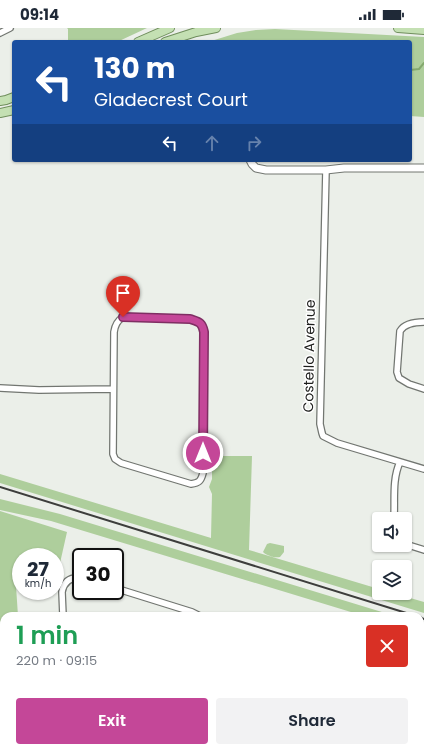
<!DOCTYPE html>
<html lang="en">
<head>
<meta charset="utf-8">
<style>
  :root { --surface:#fff; --page:#f2f2f3; --text:#1f2937; --muted:#747a83; --accent:#c44798 }
  body { margin:0; font-family:Poppins,sans-serif; background:var(--page); color:var(--text); height:100vh; display:flex; flex-direction:column; font-size:15px; white-space:nowrap }
  * { box-sizing:border-box; margin:0 }
  p { font-size:13px; color:var(--muted) }
  .icon { flex:none; width:22px; height:22px; fill:none; stroke:currentColor; stroke-width:2; stroke-linecap:round; stroke-linejoin:round }
  .map { position:relative; flex:1; overflow:hidden }
  .side { position:absolute; left:0px; top:584px; width:424px; height:140px; display:flex; flex-direction:column; background:var(--surface); border-radius:12px 12px 0 0; box-shadow:0 1px 3px #0004 }
  .side>* { flex:none }
  .top-card { position:absolute; left:12px; top:12px; width:400px; height:122px; border-radius:4px; box-shadow:0 1px 3px #0004; background:#1a4fa0; color:#fff; overflow:hidden }
  .tools { position:absolute; left:372px; top:484px; display:grid; gap:8px }
  .tools a { display:grid; place-items:center; width:40px; height:40px; border-radius:4px; background:var(--surface); box-shadow:0 1px 3px #0004; font-size:20px }
  .speed { position:absolute; left:12px; top:520px; display:flex; gap:8px; font-size:20px; font-weight:700; text-align:center }
  .speed>* { display:grid; place-content:center; width:52px; height:52px; border-radius:50%; background:var(--surface); box-shadow:0 1px 3px #0004; line-height:1 }
  .speed small { font-size:10px; font-weight:400 }
  .speed .limit { border:2px solid #111; border-radius:6px; background:#fff; color:#111 }
  .pin { position:absolute; display:grid; place-items:center; width:34px; height:34px; color:#fff; margin:-41px -17px; border-radius:50% 50% 50% 0; rotate:-45deg; box-shadow:0 0 4px #0007 }
  .pin .icon { rotate:45deg }
  .me { position:absolute; width:44px; margin:-22px; rotate:0deg; stroke-linejoin:round; filter:drop-shadow(0 0 3px #0008) }
  .turn { display:flex; align-items:center; gap:14px; height:84px; padding:0 16px; font-size:18px }
  .turn .icon { width:52px; height:52px; stroke-width:2.5 }
  .turn b { display:block; font-size:28px; line-height:34px }
  .lanes { display:flex; align-items:center; height:38px; padding:0 16px; background:#0003; justify-content:center; gap:20px; direction:ltr }
  .lanes .off { opacity:.35 }
  .round { display:grid; place-items:center; flex:none; width:42px; height:42px; border-radius:4px; background:var(--page) }
  .head { display:flex; align-items:center; justify-content:space-between; height:68px; padding:0 16px }
  h1 { font-size:24px; font-weight:600; line-height:30px; color:#1e9e55 }
  .primary-button { display:flex; gap:8px; margin-top:auto; padding:8px 16px }
  .primary-button a { flex:1; height:46px; border-radius:4px; background:var(--accent); color:#fff; font-size:16px; font-weight:600; line-height:46px; text-align:center }
  .primary-button a+a { background:var(--page); color:var(--text) }
  .status { display:flex; justify-content:space-between; align-items:center; height:28px; padding:0 20px; background:var(--surface); direction:ltr }
  .status svg { height:11px; fill:currentColor }
  .map>svg:first-child { display:block }
</style>
</head>
<body>
<div class="status"><b>09:14</b><svg viewBox="0 0 49 12"><path d="M0 12V9h3v3zM5 12V6h3v6zM10 12V3h3v9zM15 12V0h3v12zM26 1h20v11H26zM47 4h2v5h-2z"/></svg></div>
<div class="map">
<svg width="424" height="724" viewBox="0 0 424 724">
  <rect width="100%" height="100%" fill="#ebefe9"/>
  <path fill="#aece9c" d="M67,0H147L117,14H68V1Z
    M275,1L424,9V89L410,88V14H208L237,5L256,2Z
    M212,428H252L249,522L379,561V565H393L424,574V585L0,455V446L211,510L212,466L209,459L212,451Z
    M0,471L60,486L395,588H364L51,493L0,482Z
    M0,483L67,504L58,544H55V529H21V543H15L18,588H4V720H27L28,724H0Z
    M270,515L284,518V524L280,529C275,530 267,528 263,524L267,516Z
    M185,720H291L237,724H186Z"/>
  <g fill="none" stroke-linecap="round" stroke-linejoin="round">
    <path stroke="#84a96e" stroke-width="2" d="M410,42L419,41L424,35"/>
    <defs>
      <path id="minor" d="M0,5L10,0
        M326,142L320,396L322,405L323,408L337,415L424,441
        M123,289L190,291C199,294 202,294 204,304L203,445C201,453 199,455 191,456L121,435L115,431L113,426L114,304C115,297 117,293 123,289Z
        M424,294C415,294 405,295 400,303L397,344L399,350L409,356L424,361
        M0,360L39,362L113,361
        M394,491C395,472 392,451 400,434
        M405,516L424,522
        M115,560L192,584L200,588
        M63,588L62,564C64,553 71,549 81,550"/>
      <path id="tertiary" d="M250,132L252,136L256,140L266,142H326L344,140H424
        M420,685L424,687
        M179,720L180,724"/>
      <path id="primary" d="M398,0L424,2
        M138,14L170,0
        M165,14L196,4L216,0
        M0,73L6,72L14,69
        M0,85L14,82"/>
    </defs>
    <use href="#minor" stroke="#727671" stroke-width="8"/>
    <use href="#tertiary" stroke="#727671" stroke-width="9"/>
    <use href="#primary" stroke="#708e5d" stroke-width="10"/>
    <use href="#minor" stroke="#fff" stroke-width="5.5"/>
    <use href="#tertiary" stroke="#fff" stroke-width="7"/>
    <use href="#primary" stroke="#c4e0b3" stroke-width="8"/>
    <path stroke="#3d3e3c" stroke-width="2" d="M0,459L416,588
      M420,589L424,591"/>
  </g>
  <g fill="none" stroke-linecap="round" stroke-linejoin="round">
    <defs>
      <path id="route" d="M123,289L190,291C199,294 202,294 204,304L203,425"/>
    </defs>
    <use href="#route" stroke="#7f2e63" stroke-width="10"/>
    <use href="#route" stroke="#c44798" stroke-width="7"/>
  </g>
  <g text-anchor="middle" stroke-width="3" stroke-linejoin="round" paint-order="stroke">
    <g font-size="14" fill="#1c1d1b" stroke="#fff">
      <text transform="translate(309 328) rotate(-89)" y="5">Costello Avenue</text>
    </g>
  </g>
</svg>
<div class="tools">
<a><svg class="icon" aria-label="sound" viewBox="0 0 24 24"><path d="M4 9h4l5-4v14l-5-4H4zM17 9q2 3 0 6"/></svg></a>
<a><svg class="icon" aria-label="layers" viewBox="0 0 24 24"><path d="M12 4l9 5-9 5-9-5zM3 14l9 5 9-5"/></svg></a>
</div>
<div class="speed"><div>27<small>km/h</small></div><div class="limit">30</div></div>
<div class="pin" style="left:123px;top:289px;background:#d93025"><svg class="icon" aria-label="arrive" viewBox="0 0 24 24"><path d="M6 21V4h12l-3 4 3 4H6"/></svg></div>
<svg class="me" style="left:203px;top:425px" viewBox="-20 -20 40 40"><circle r="17" fill="#c44798" stroke="#fff" stroke-width="3"/><path d="M0-11L8 9 0 5-8 9z" fill="#fff"/></svg>
<div class="top-card">
<div class="turn"><svg class="icon" aria-label="left" viewBox="0 0 24 24"><path d="M17 20v-9H6M10 6l-5 5 5 5"/></svg><div><b>130 m</b>Gladecrest Court</div></div>
<div class="lanes"><svg class="icon" aria-label="left" viewBox="0 0 24 24"><path d="M17 20v-9H6M10 6l-5 5 5 5"/></svg><svg class="icon off" aria-label="ahead" viewBox="0 0 24 24"><path d="M12 20V5M6 11l6-6 6 6"/></svg><svg class="icon off" aria-label="right" viewBox="0 0 24 24"><path d="M7 20v-9h11M14 6l5 5-5 5"/></svg></div>
</div>
<section class="side">
<div class="head"><div><h1>1 min</h1><p>220 m · 09:15</p></div><a class="round" style="background:#d93025;color:#fff"><svg class="icon" aria-label="close" viewBox="0 0 24 24"><path d="M6 6l12 12M18 6L6 18"/></svg></a></div>
<div class="primary-button"><a>Exit</a><a>Share</a></div>
</section>
</div>
</body>
</html>
